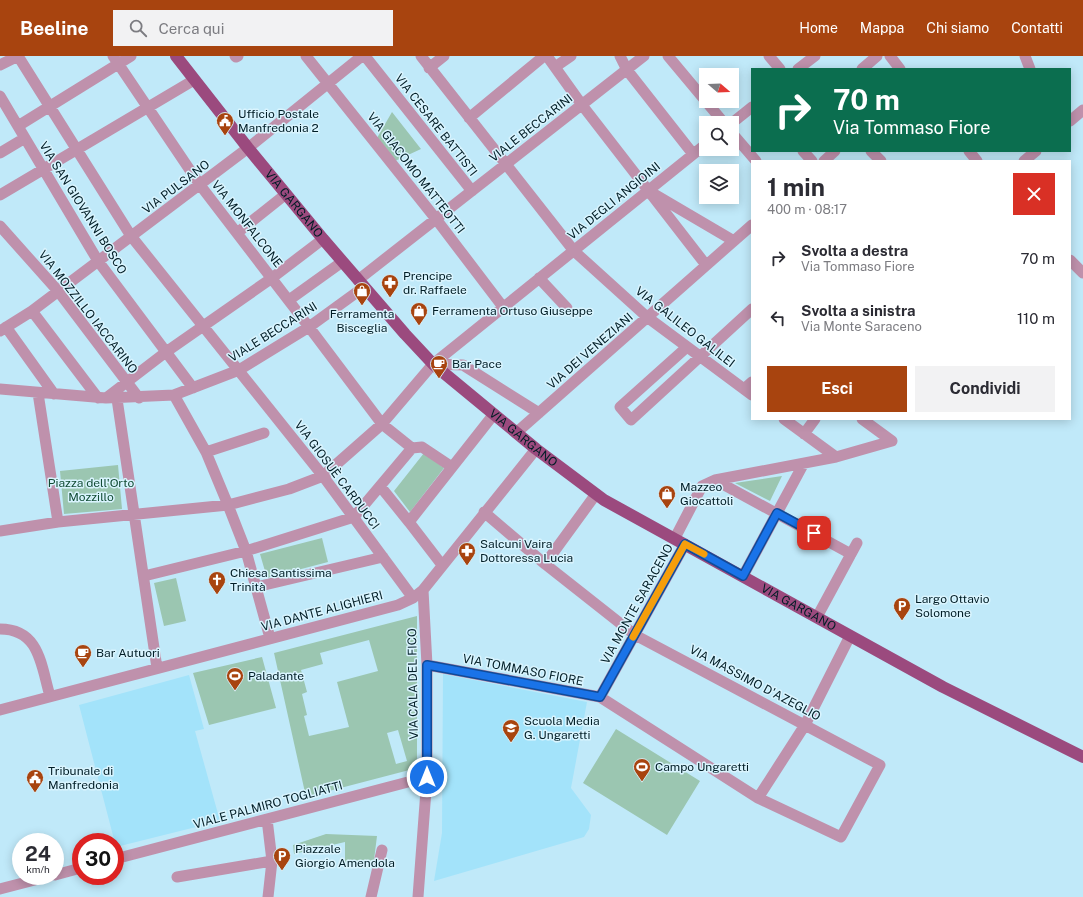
<!DOCTYPE html>
<html lang="it">
<head>
<meta charset="utf-8">
<style>
  :root { --surface:#fff; --page:#f2f2f3; --text:#2b2b33; --muted:#7c7c81; --accent:#a8440f }
  body { margin:0; font-family:"Public Sans",sans-serif; background:var(--page); color:var(--text); height:100vh; display:flex; flex-direction:column; font-size:15px; white-space:nowrap }
  * { box-sizing:border-box; margin:0 }
  p { font-size:13px; color:var(--muted) }
  .icon { flex:none; width:22px; height:22px; fill:none; stroke:currentColor; stroke-width:2; stroke-linecap:round; stroke-linejoin:round }
  .map { position:relative; flex:1; overflow:hidden }
  .sheet { position:absolute; left:751px; top:104px; width:320px; height:260px; display:flex; flex-direction:column; background:var(--surface); border-radius:0px; box-shadow:0 2px 10px #0003 }
  .sheet>* { flex:none }
  .top-card { position:absolute; left:751px; top:12px; width:320px; height:84px; border-radius:0px; box-shadow:0 2px 10px #0003; background:#0b6e4f; color:#fff; overflow:hidden }
  .needle { width:26px; rotate:109deg }
  .controls { position:absolute; left:699px; top:12px; display:grid; gap:8px }
  .controls a { display:grid; place-items:center; width:40px; height:40px; border-radius:0px; background:var(--surface); box-shadow:0 2px 10px #0003; font-size:20px }
  .speed { position:absolute; left:12px; top:777px; display:flex; gap:8px; font-size:20px; font-weight:700; text-align:center }
  .speed>* { display:grid; place-content:center; width:52px; height:52px; border-radius:50%; background:var(--surface); box-shadow:0 2px 10px #0003; line-height:1 }
  .speed small { font-size:10px; font-weight:400 }
  .speed .limit { border:6px solid #d22; background:#fff; color:#111 }
  .pin { position:absolute; display:grid; place-items:center; width:34px; height:34px; color:#fff; margin:-17px; border-radius:8px; box-shadow:0 2px 6px #0006 }
  .me { position:absolute; width:44px; margin:-22px; rotate:0deg; stroke-linejoin:round; filter:drop-shadow(0 0 3px #0008) }
  .turn { display:flex; align-items:center; gap:14px; height:84px; padding:0 16px; font-size:18px }
  .turn .icon { width:52px; height:52px; stroke-width:2.5 }
  .turn b { display:block; font-size:28px; line-height:34px }
  .round { display:grid; place-items:center; flex:none; width:42px; height:42px; border-radius:0px; background:var(--page) }
  .headline { display:flex; align-items:center; justify-content:space-between; height:68px; padding:0 16px }
  h1 { font-size:24px; font-weight:700; line-height:30px }
  .button { display:flex; gap:8px; margin-top:auto; padding:8px 16px }
  .button a { flex:1; height:46px; border-radius:0px; background:var(--accent); color:#fff; font-size:16px; font-weight:700; line-height:46px; text-align:center }
  .button a+a { background:var(--page); color:var(--text) }
  ul { padding:0; list-style:none }
  li { display:flex; align-items:center; gap:12px; height:60px; padding:0 16px }
  li div { flex:1 }
  li b { display:block; font-size:15px }
  li em { font-style:normal }
  header { display:flex; align-items:center; gap:24px; box-sizing:border-box; height:56px; padding:0 20px; background:var(--accent); color:#fff }
  header strong { font-size:19px }
  nav { display:flex; gap:22px; margin-inline-start:auto; font-size:14px }
  .search { width:280px; height:36px; background:var(--page); display:flex; align-items:center; gap:10px; box-sizing:border-box; padding:0 14px; border-radius:0px; color:var(--muted); font-size:15px }
  .map>svg:first-child { display:block }
</style>
</head>
<body>
<header>
<strong>Beeline</strong>
<div class="search"><svg class="icon" aria-label="search" viewBox="0 0 24 24"><circle cx="10" cy="10" r="6"/><path d="M15 15l6 6"/></svg>Cerca qui</div>
<nav><a>Home</a><a>Mappa</a><a>Chi siamo</a><a>Contatti</a></nav>
</header>
<div class="map">
<svg width="1083" height="841" viewBox="0 0 1083 841">
  <rect width="100%" height="100%" fill="#c0e9f9"/>
  <path fill="#a3e3fa" d="M443,618L587,646L571,732L591,759L589,773L584,781L434,825L442,777Z
    M189,619L204,673L195,675L220,765L116,791L79,649Z"/>
  <path fill="#9bc6b1" fill-rule="evenodd" d="M392,56L421,93L395,105L377,82Z
    M424,397L444,412L410,456L394,435Z
    M118,409L122,453L64,458L60,415Z
    M782,420L770,445L735,427Z
    M322,482L328,506L267,522L260,498Z
    M176,522L186,565L164,570L154,527Z
    M417,560V712L306,741L274,597ZM369,584L378,615L337,626L349,671L309,680L304,660L307,659L302,638L307,636L301,614L323,608L320,597ZM398,674L407,705L396,708L387,677Z
    M262,601L276,652L209,669L193,617Z
    M616,673L700,725L667,779L583,727Z
    M326,778L377,780L373,812L345,810V786L294,798L293,789Z"/>
  <g fill="none" stroke-linecap="round" stroke-linejoin="round">
    <path stroke="#bf91ac" stroke-width="11" d="M113,0L200,129L309,271L382,368L412,392L422,391L452,411
      M235,0L236,1L238,0
      M306,0L436,163L503,251
      M365,0L472,135
      M421,0L574,195L647,261L752,339
      M547,0L582,49L706,209
      M620,0L627,14L693,98
      M668,0L724,67
      M769,0L780,13
      M890,0L900,13
      M1025,0L1030,13
      M0,9L18,0L131,180L323,420L413,542
      M555,11L571,0
      M429,12L444,0
      M798,13L815,0
      M862,13L877,0
      M0,40L98,205L193,332
      M469,62L544,0
      M1070,65L1083,54
      M732,67L752,51
      M18,70L131,0
      M732,77L756,105
      M803,95L812,105
      M871,95L881,105
      M969,95L977,105
      M0,97L25,82
      M824,105L835,95
      M1024,105L1036,95
      M654,138L734,185
      M0,139L194,24
      M0,170L58,235L139,342
      M237,177L286,138
      M1070,204L1083,217
      M539,222L567,252
      M358,224L644,0
      M289,244L342,206
      M32,255L98,342
      M6,271L54,338
      M0,275L32,255L248,92L362,0
      M687,291L620,351L631,364L752,253
      M433,308L463,309L539,357
      M0,333L106,342L174,339L239,314L309,271L364,231
      M744,333L752,326
      M38,337L58,466
      M174,339L206,396L228,449L246,495L270,582
      M106,342L166,296L272,222L323,183
      M117,343L157,612
      M784,363L836,401L892,385
      M862,363L892,385
      M516,377L752,169
      M804,378L815,363
      M206,396L264,377
      M715,424L851,498
      M380,430L409,466
      M484,456L545,508L635,579L880,709L841,781L758,742
      M0,475L58,466L228,449L289,433L323,420L382,368L433,308L706,88
      M675,482L702,430L715,424L836,401
      M545,508L596,438
      M442,509L409,466L494,358
      M144,520L246,495L354,461L412,392
      M743,520L804,407
      M256,531L383,501
      M817,561L857,487
      M0,573C40,573 41,610 50,640
      M427,609L600,641L758,742L805,669L850,580
      M600,641L685,488
      M0,654L398,549L413,542L423,534L536,393
      M267,763L272,805L268,841
      M115,803L427,721
      M55,819L81,812
      M177,821L272,805
      M0,833L50,820
      M371,841L382,794
      M418,841L427,721V609L423,534"/>
    <path stroke="#9b4a7e" stroke-width="12" id="s1" d="M176,0L248,92L323,183L405,278L433,308L536,393L604,444L943,631L1083,701"/>
  </g>
  <g fill="none" stroke-linecap="round" stroke-linejoin="round">
    <defs>
      <path id="route" d="M427,721V609L600,641L685,488L743,520L777,457L814,477"/>
    </defs>
    <use href="#route" stroke="#114b97" stroke-width="10"/>
    <use href="#route" stroke="#1a73e8" stroke-width="7"/>
    <path stroke="#f59e0b" stroke-width="7" d="M633,581L685,488L704,498"/>
  </g>
  <defs>
    <symbol id="civic-pin" viewBox="-11 -11 22 30"><path d="M0 17L-7.5 6A9.5 9.5 0 1 1 7.5 6Z" fill="#a8440f" stroke="#d9f4fe"/><path d="M-.6-6.5H3V-4.5H.6V-3L4-1V1h2V6H-6V1h2V-1L-.6-3ZM-1.2 2.5V6h2.4V2.5Z" fill="#fff"/></symbol>
    <symbol id="pharmacy-pin" viewBox="-11 -11 22 30"><path d="M0 17L-7.5 6A9.5 9.5 0 1 1 7.5 6Z" fill="#a8440f" stroke="#d9f4fe"/><path d="M-2-6h4v4h4v4h-4v4h-4v-4h-4v-4h4Z" fill="#fff"/></symbol>
    <symbol id="shop-pin" viewBox="-11 -11 22 30"><path d="M0 17L-7.5 6A9.5 9.5 0 1 1 7.5 6Z" fill="#a8440f" stroke="#d9f4fe"/><path d="M-5-2.5h2.3a2.7 3.5 0 0 1 5.4 0H5L5.5 6h-11ZM-1.5-2.5h3a1.5 2.3 0 0 0-3 0Z" fill="#fff"/></symbol>
    <symbol id="cafe-pin" viewBox="-11 -11 22 30"><path d="M0 17L-7.5 6A9.5 9.5 0 1 1 7.5 6Z" fill="#a8440f" stroke="#d9f4fe"/><path d="M-5.5-4.5H6V0H3Q3 3.5 0 3.5H-2.5Q-5.5 3.5-5.5 0ZM3-3.2v2h1.7v-2ZM-6 4.5H4V6H-6Z" fill="#fff"/></symbol>
    <symbol id="church-pin" viewBox="-11 -11 22 30"><path d="M0 17L-7.5 6A9.5 9.5 0 1 1 7.5 6Z" fill="#a8440f" stroke="#d9f4fe"/><path d="M-1.2-6h2.4v3.5h3.3v2.4h-3.3V6h-2.4V-.1h-3.3v-2.4h3.3Z" fill="#fff"/></symbol>
    <symbol id="parking-pin" viewBox="-11 -11 22 30"><path d="M0 17L-7.5 6A9.5 9.5 0 1 1 7.5 6Z" fill="#a8440f" stroke="#d9f4fe"/><path d="M-3.5-5.5H1a3.5 3.5 0 0 1 0 7H-1V5.5H-3.5ZM-1-3.4V-.6H.8a1.4 1.4 0 0 0 0-2.8Z" fill="#fff"/></symbol>
    <symbol id="stadium-pin" viewBox="-11 -11 22 30"><path d="M0 17L-7.5 6A9.5 9.5 0 1 1 7.5 6Z" fill="#a8440f" stroke="#d9f4fe"/><path d="M0-5a6.5 5 0 1 0 0 10a6.5 5 0 1 0 0-10ZM-3.5-1.8h7v3.6h-7Z" fill="#fff"/></symbol>
    <symbol id="school-pin" viewBox="-11 -11 22 30"><path d="M0 17L-7.5 6A9.5 9.5 0 1 1 7.5 6Z" fill="#a8440f" stroke="#d9f4fe"/><path d="M0-5L7-2L0 1L-7-2ZM-4 1L0 2.5L4 1V4Q0 6-4 4Z" fill="#fff"/></symbol>
  </defs>
  <g fill-rule="evenodd">
    <use href="#civic-pin" x="215" y="55" width="20" height="27"/>
    <use href="#pharmacy-pin" x="380" y="217" width="20" height="27"/>
    <use href="#shop-pin" x="352" y="225" width="20" height="27"/>
    <use href="#shop-pin" x="409" y="245" width="20" height="27"/>
    <use href="#cafe-pin" x="429" y="298" width="20" height="27"/>
    <use href="#shop-pin" x="657" y="428" width="20" height="27"/>
    <use href="#pharmacy-pin" x="457" y="485" width="20" height="27"/>
    <use href="#church-pin" x="207" y="514" width="20" height="27"/>
    <use href="#parking-pin" x="892" y="540" width="20" height="27"/>
    <use href="#cafe-pin" x="73" y="587" width="20" height="27"/>
    <use href="#stadium-pin" x="225" y="610" width="20" height="27"/>
    <use href="#school-pin" x="501" y="662" width="20" height="27"/>
    <use href="#stadium-pin" x="632" y="701" width="20" height="27"/>
    <use href="#civic-pin" x="25" y="712" width="20" height="27"/>
    <use href="#parking-pin" x="272" y="790" width="20" height="27"/>
  </g>
  <g text-anchor="middle" stroke-width="3" stroke-linejoin="round" paint-order="stroke">
    <g font-size="12" fill="#001d26" stroke="#d9f4fe" text-anchor="start">
      <text x="238" y="62">Ufficio Postale<tspan x="238" dy="14">Manfredonia 2</tspan></text>
      <text x="403" y="224">Prencipe<tspan x="403" dy="14">dr. Raffaele</tspan></text>
      <text x="432" y="259">Ferramenta Ortuso Giuseppe</text>
      <text x="362" y="262" text-anchor="middle">Ferramenta<tspan x="362" dy="14">Bisceglia</tspan></text>
      <text x="452" y="312">Bar Pace</text>
      <text x="680" y="435">Mazzeo<tspan x="680" dy="14">Giocattoli</tspan></text>
      <text x="480" y="492">Salcuni Vaira<tspan x="480" dy="14">Dottoressa Lucia</tspan></text>
      <text x="230" y="521">Chiesa Santissima<tspan x="230" dy="14">Trinità</tspan></text>
      <text x="915" y="547">Largo Ottavio<tspan x="915" dy="14">Solomone</tspan></text>
      <text x="96" y="601">Bar Autuori</text>
      <text x="248" y="624">Paladante</text>
      <text x="524" y="669">Scuola Media<tspan x="524" dy="14">G. Ungaretti</tspan></text>
      <text x="655" y="715">Campo Ungaretti</text>
      <text x="48" y="719">Tribunale di<tspan x="48" dy="14">Manfredonia</tspan></text>
      <text x="295" y="797">Piazzale<tspan x="295" dy="14">Giorgio Amendola</tspan></text>
    </g>
    <g font-size="12" fill="#001d26" stroke="#d9f4fe">
      <text transform="translate(436 69) rotate(52)" y="4">VIA CESARE BATTISTI</text>
      <text transform="translate(531 72) rotate(-38)" y="4">VIALE BECCARINI</text>
      <text transform="translate(416 117) rotate(52)" y="4">VIA GIACOMO MATTEOTTI</text>
      <text transform="translate(176 131) rotate(-37)" y="4">VIA PULSANO</text>
      <text transform="translate(614 145) rotate(-39)" y="4">VIA DEGLI ANGIOINI</text>
      <text dy="4" stroke="none"><textPath href="#s1" startOffset="189">VIA GARGANO</textPath></text>
      <text transform="translate(83 152) rotate(58)" y="4">VIA SAN GIOVANNI BOSCO</text>
      <text transform="translate(247 168) rotate(52)" y="4">VIA MONFALCONE</text>
      <text transform="translate(88 256) rotate(52)" y="4">VIA MOZZILLO IACCARINO</text>
      <text transform="translate(685 271) rotate(38)" y="4">VIA GALILEO GALILEI</text>
      <text transform="translate(273 276) rotate(-32)" y="4">VIALE BECCARINI</text>
      <text transform="translate(590 295) rotate(-41)" y="4">VIA DEI VENEZIANI</text>
      <text dy="4" stroke="none"><textPath href="#s1" startOffset="518">VIA GARGANO</textPath></text>
      <text transform="translate(337 419) rotate(53)" y="4">VIA GIOSUÈ CARDUCCI</text>
      <text transform="translate(637 548) rotate(-61)" y="4">VIA MONTE SARACENO</text>
      <text dy="4" stroke="none"><textPath href="#s1" startOffset="842">VIA GARGANO</textPath></text>
      <text transform="translate(322 555) rotate(-15)" y="4">VIA DANTE ALIGHIERI</text>
      <text transform="translate(523 614) rotate(11)" y="4">VIA TOMMASO FIORE</text>
      <text transform="translate(755 627) rotate(28)" y="4">VIA MASSIMO D'AZEGLIO</text>
      <text transform="translate(413 628) rotate(-91)" y="4">VIA CALA DEL FICO</text>
      <text transform="translate(268 749) rotate(-15)" y="4">VIALE PALMIRO TOGLIATTI</text>
    </g>
    <g font-size="12" fill="#124c35" stroke="#d9f4fe">
      <text x="91" y="431">Piazza dell'Orto<tspan x="91" dy="14">Mozzillo</tspan></text>
    </g>
  </g>
</svg>
<div class="controls">
<a><svg class="needle" viewBox="-14 -14 28 28"><path d="M0-13l5 13h-10z" fill="#e53935"/><path d="M0 13l5-13h-10z" fill="#7c7c81"/></svg></a>
<a><svg class="icon" aria-label="search" viewBox="0 0 24 24"><circle cx="10" cy="10" r="6"/><path d="M15 15l6 6"/></svg></a>
<a><svg class="icon" aria-label="layers" viewBox="0 0 24 24"><path d="M12 4l9 5-9 5-9-5zM3 14l9 5 9-5"/></svg></a>
</div>
<div class="speed"><div>24<small>km/h</small></div><div class="limit">30</div></div>
<div class="pin" style="left:814px;top:477px;background:#d93025"><svg class="icon" aria-label="arrive" viewBox="0 0 24 24"><path d="M6 21V4h12l-3 4 3 4H6"/></svg></div>
<svg class="me" style="left:427px;top:721px" viewBox="-20 -20 40 40"><circle r="17" fill="#1a73e8" stroke="#fff" stroke-width="3"/><path d="M0-11L8 9 0 5-8 9z" fill="#fff"/></svg>
<div class="top-card">
<div class="turn"><svg class="icon" aria-label="right" viewBox="0 0 24 24"><path d="M7 20v-9h11M14 6l5 5-5 5"/></svg><div><b>70 m</b>Via Tommaso Fiore</div></div>
</div>
<section class="sheet">
<div class="headline"><div><h1>1 min</h1><p>400 m · 08:17</p></div><a class="round" style="background:#d93025;color:#fff"><svg class="icon" aria-label="close" viewBox="0 0 24 24"><path d="M6 6l12 12M18 6L6 18"/></svg></a></div>
<ul>
<li><svg class="icon" aria-label="right" viewBox="0 0 24 24"><path d="M7 20v-9h11M14 6l5 5-5 5"/></svg><div><b>Svolta a destra</b><p>Via Tommaso Fiore</p></div><em>70 m</em></li>
<li><svg class="icon" aria-label="left" viewBox="0 0 24 24"><path d="M17 20v-9H6M10 6l-5 5 5 5"/></svg><div><b>Svolta a sinistra</b><p>Via Monte Saraceno</p></div><em>110 m</em></li>
</ul>
<div class="button"><a>Esci</a><a>Condividi</a></div>
</section>
</div>
</body>
</html>
